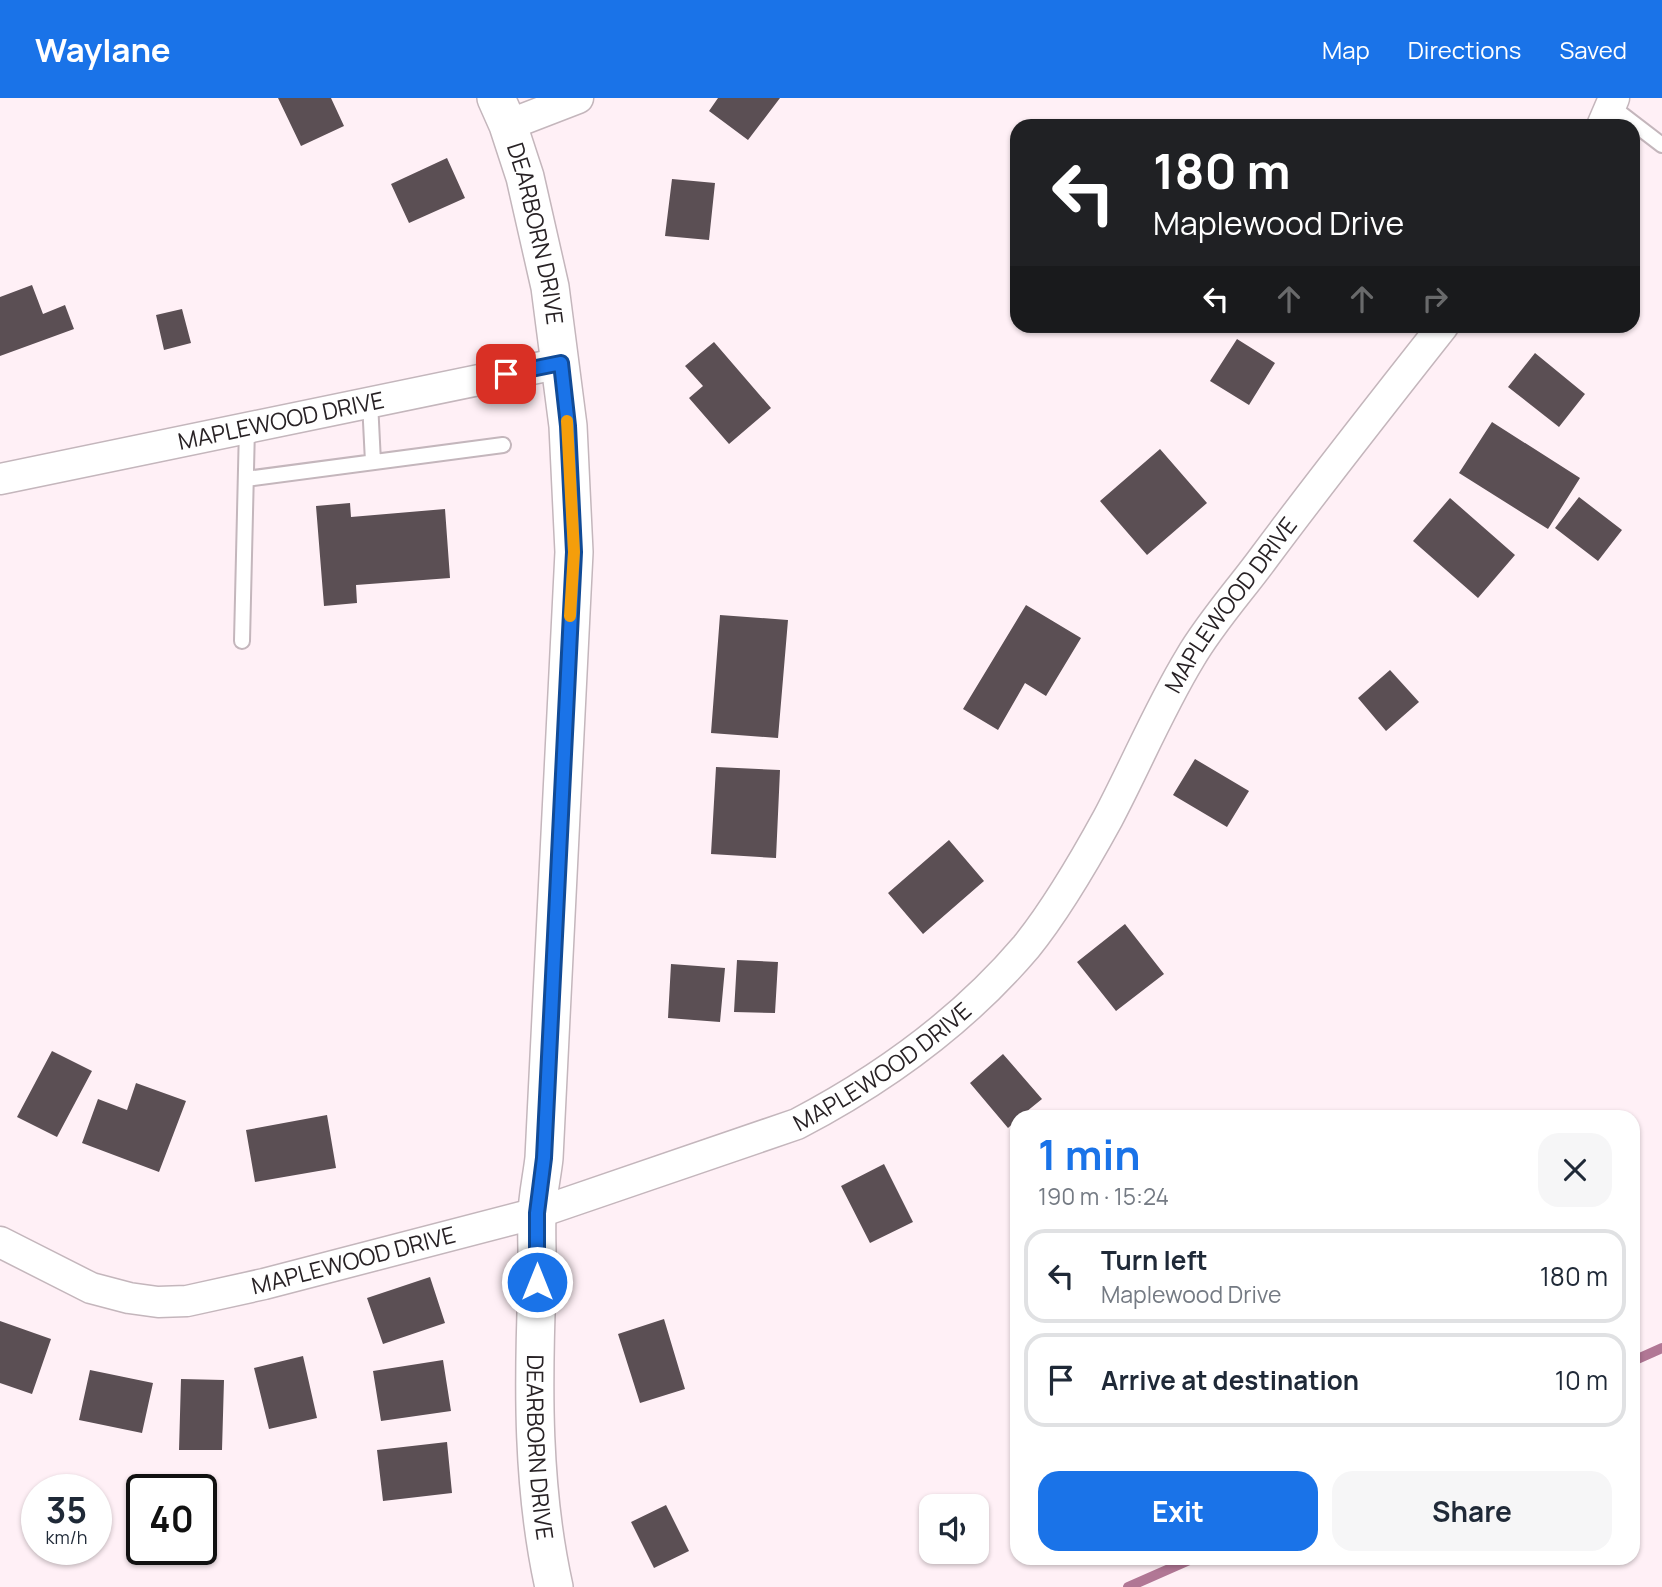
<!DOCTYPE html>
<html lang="en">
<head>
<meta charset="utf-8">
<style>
  :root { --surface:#fff; --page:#f6f6f7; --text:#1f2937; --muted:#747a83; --line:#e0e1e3; --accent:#1a73e8 }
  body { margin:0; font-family:Manrope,sans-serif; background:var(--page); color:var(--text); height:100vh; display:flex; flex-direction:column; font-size:26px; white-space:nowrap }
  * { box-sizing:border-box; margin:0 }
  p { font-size:23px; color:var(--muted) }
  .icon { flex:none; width:38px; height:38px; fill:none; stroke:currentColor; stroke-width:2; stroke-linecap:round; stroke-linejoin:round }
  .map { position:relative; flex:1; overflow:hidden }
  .drawer { position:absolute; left:1010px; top:1012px; width:630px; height:455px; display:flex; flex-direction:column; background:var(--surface); border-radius:21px; box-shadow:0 2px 5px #0004 }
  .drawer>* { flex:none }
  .guide { position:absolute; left:1010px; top:21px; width:630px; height:214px; border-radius:21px; box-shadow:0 2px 5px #0004; background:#202124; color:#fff; overflow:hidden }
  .tools { position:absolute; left:919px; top:1396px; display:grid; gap:14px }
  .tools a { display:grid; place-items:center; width:70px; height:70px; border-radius:14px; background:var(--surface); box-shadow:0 2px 5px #0004; font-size:35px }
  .speed { position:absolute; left:21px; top:1376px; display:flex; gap:14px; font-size:35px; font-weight:700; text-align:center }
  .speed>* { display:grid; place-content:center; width:91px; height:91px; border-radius:50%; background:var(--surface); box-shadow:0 2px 5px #0004; line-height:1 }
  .speed small { font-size:18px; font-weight:400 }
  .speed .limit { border:4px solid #111; border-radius:10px; background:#fff; color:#111 }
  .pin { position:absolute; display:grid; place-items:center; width:60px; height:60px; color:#fff; margin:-30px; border-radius:14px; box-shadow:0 4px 10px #0006 }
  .me { position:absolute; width:77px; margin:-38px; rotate:0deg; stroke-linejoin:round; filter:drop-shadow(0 0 5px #0008) }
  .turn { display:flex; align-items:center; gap:24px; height:147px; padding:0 28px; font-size:32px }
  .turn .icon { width:91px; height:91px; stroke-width:2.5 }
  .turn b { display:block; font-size:49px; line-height:60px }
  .lanes { display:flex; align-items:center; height:66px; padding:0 28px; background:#0003; justify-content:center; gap:35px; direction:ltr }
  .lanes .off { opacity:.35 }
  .round { display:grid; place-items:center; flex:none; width:74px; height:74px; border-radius:21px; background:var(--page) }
  .overview { display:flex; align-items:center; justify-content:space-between; height:119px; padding:0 28px }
  h1 { font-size:42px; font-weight:700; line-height:52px; color:var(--accent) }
  .primary-button { display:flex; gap:14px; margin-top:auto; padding:14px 28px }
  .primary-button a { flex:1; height:80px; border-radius:21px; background:var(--accent); color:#fff; font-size:28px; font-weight:700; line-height:80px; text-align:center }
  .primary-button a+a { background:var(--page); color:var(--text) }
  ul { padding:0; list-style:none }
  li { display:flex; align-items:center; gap:21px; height:94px; margin:0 14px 10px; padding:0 14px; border:4px solid var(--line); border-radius:21px }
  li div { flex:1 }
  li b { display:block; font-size:26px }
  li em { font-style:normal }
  header { display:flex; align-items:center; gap:42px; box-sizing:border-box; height:98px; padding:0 35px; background:var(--accent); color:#fff }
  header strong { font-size:33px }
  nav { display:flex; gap:38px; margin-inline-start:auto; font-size:24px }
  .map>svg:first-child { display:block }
</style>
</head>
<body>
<header>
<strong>Waylane</strong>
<nav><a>Map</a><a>Directions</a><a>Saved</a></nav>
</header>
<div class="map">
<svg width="1662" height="1489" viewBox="0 0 1662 1489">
  <rect width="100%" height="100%" fill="#fff0f6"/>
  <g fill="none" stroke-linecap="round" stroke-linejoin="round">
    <path stroke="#b17795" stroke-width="10" d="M1633,1263L1662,1250
      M1128,1489L1194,1460"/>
  </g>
  <path fill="#5b4f54" d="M278,0H331L344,28L301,48Z
    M718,0H780L748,42L709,13Z
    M447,60L465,100L409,125L391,86Z
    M672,81L715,85L709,142L665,138Z
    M32,187L43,216L65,207L74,231L0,258V199Z
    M182,211L191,245L164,252L156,217Z
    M1237,241L1275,265L1249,307L1210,283Z
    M714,244L771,310L729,346L689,300L703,288L685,268Z
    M1535,255L1585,296L1559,329L1508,289Z
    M1492,324L1580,380L1548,431L1459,375Z
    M1160,351L1207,405L1147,457L1100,403Z
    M1579,399L1622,432L1598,463L1555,430Z
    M1450,400L1515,457L1478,500L1413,443Z
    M350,405L351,419L445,411L450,480L356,487L357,505L324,508L316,408Z
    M1026,507L1081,540L1046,598L1025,585L998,632L963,611Z
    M720,517L788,522L778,640L711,635Z
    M1390,572L1419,604L1386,633L1358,600Z
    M1195,661L1249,693L1227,729L1173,697Z
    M716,669L780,672L776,760L711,756Z
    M949,742L984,783L923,836L888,795Z
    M1125,826L1164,876L1116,913L1077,864Z
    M737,862L778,864L775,915L734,914Z
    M671,866L725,870L720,924L668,920Z
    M52,953L92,973L57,1039L17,1019Z
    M1003,956L1042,1001L1021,1018H1017V1022L1008,1030L970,985Z
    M136,985L186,1003L159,1074L82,1045L98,1001L127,1012Z
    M327,1017L336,1070L255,1084L246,1032Z
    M884,1066L913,1124L870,1145L841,1088Z
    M430,1179L445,1225L383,1246L367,1200Z
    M664,1221L685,1291L640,1305L618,1236Z
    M0,1223L51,1241L32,1296L0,1285Z
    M303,1258L317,1320L269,1331L254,1270Z
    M443,1262L451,1313L381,1323L373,1273Z
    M90,1272L153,1285L142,1335L79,1322Z
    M181,1281L224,1282L222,1352H179Z
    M447,1344L452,1395L383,1403L377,1352Z
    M666,1407L689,1453L654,1470L631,1424Z"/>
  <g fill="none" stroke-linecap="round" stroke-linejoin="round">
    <defs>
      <path id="service" d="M1611,8L1662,47
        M370,304L373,364
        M246,381L503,347
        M242,543L247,329"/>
      <g id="minor">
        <path d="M508,27L578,0"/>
        <path d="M1602,28L1614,0"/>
        <path id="s1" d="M0,381L561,265"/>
        <path id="s2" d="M0,1144L91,1190L129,1200L158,1204L187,1203L264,1186L537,1115L797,1026C883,981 963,923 1026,849C1056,812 1085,762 1108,720C1136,667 1159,611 1190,560C1211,524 1241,491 1265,458C1323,380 1383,304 1443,228"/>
      </g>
      <g id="tertiary">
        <path id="s3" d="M496,0L508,27L525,79L550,189L568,328L574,454L544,1060C542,1079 537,1099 537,1118C536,1141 538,1164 537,1187C533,1289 532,1390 554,1489"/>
      </g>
    </defs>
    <use href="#service" stroke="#c4b6bc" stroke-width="18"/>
    <use href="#minor" stroke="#c4b6bc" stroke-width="33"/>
    <use href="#tertiary" stroke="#c4b6bc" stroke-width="40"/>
    <use href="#service" stroke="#fff" stroke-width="14"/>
    <use href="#minor" stroke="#fff" stroke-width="30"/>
    <use href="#tertiary" stroke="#fff" stroke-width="37"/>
  </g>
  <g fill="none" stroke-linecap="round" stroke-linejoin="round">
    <defs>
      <path id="route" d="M506,276L561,265L568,328L574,454L544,1060L537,1115V1184"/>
    </defs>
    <use href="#route" stroke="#114b97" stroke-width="18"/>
    <use href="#route" stroke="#1a73e8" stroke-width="12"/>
    <path stroke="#f59e0b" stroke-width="12" d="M567,323L574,454L570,518"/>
  </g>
  <g text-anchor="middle" stroke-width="7" stroke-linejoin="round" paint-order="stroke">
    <g font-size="23" fill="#282225" stroke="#fff0f6">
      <text dy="8" stroke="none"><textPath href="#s3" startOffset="142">DEARBORN DRIVE</textPath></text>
      <text dy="8" stroke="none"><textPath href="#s1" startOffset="287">MAPLEWOOD DRIVE</textPath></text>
      <text dy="8" stroke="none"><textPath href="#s2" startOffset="1526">MAPLEWOOD DRIVE</textPath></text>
      <text dy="8" stroke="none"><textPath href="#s2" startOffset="938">MAPLEWOOD DRIVE</textPath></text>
      <text dy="8" stroke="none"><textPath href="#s2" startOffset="371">MAPLEWOOD DRIVE</textPath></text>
      <text dy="8" stroke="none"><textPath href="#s3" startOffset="1360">DEARBORN DRIVE</textPath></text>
    </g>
  </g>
</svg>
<div class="tools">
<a><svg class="icon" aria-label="sound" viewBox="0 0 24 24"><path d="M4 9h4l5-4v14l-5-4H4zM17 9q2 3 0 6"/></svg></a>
</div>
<div class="speed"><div>35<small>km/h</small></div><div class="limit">40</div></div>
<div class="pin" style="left:506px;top:276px;background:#d93025"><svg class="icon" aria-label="arrive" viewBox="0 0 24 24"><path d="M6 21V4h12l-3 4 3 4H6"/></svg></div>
<svg class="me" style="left:537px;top:1184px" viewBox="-20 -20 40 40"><circle r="17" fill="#1a73e8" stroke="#fff" stroke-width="3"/><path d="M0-11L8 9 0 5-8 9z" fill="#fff"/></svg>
<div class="guide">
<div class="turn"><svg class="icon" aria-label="left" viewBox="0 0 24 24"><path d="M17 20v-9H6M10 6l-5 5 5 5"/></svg><div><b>180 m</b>Maplewood Drive</div></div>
<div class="lanes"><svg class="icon" aria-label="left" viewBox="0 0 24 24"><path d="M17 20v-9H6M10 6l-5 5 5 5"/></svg><svg class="icon off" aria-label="ahead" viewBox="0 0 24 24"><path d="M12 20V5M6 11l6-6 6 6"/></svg><svg class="icon off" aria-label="ahead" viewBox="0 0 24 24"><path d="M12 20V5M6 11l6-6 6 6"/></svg><svg class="icon off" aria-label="right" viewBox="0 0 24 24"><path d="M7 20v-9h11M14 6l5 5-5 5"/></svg></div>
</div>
<section class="drawer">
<div class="overview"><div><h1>1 min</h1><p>190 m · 15:24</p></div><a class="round"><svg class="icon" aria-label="close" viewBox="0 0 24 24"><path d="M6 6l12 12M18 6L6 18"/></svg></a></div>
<ul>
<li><svg class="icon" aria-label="left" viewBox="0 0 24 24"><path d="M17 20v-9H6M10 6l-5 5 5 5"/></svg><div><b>Turn left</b><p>Maplewood Drive</p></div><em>180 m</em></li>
<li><svg class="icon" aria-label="arrive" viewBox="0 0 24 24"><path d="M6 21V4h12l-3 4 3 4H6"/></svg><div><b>Arrive at destination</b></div><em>10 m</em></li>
</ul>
<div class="primary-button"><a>Exit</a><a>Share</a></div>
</section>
</div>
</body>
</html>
